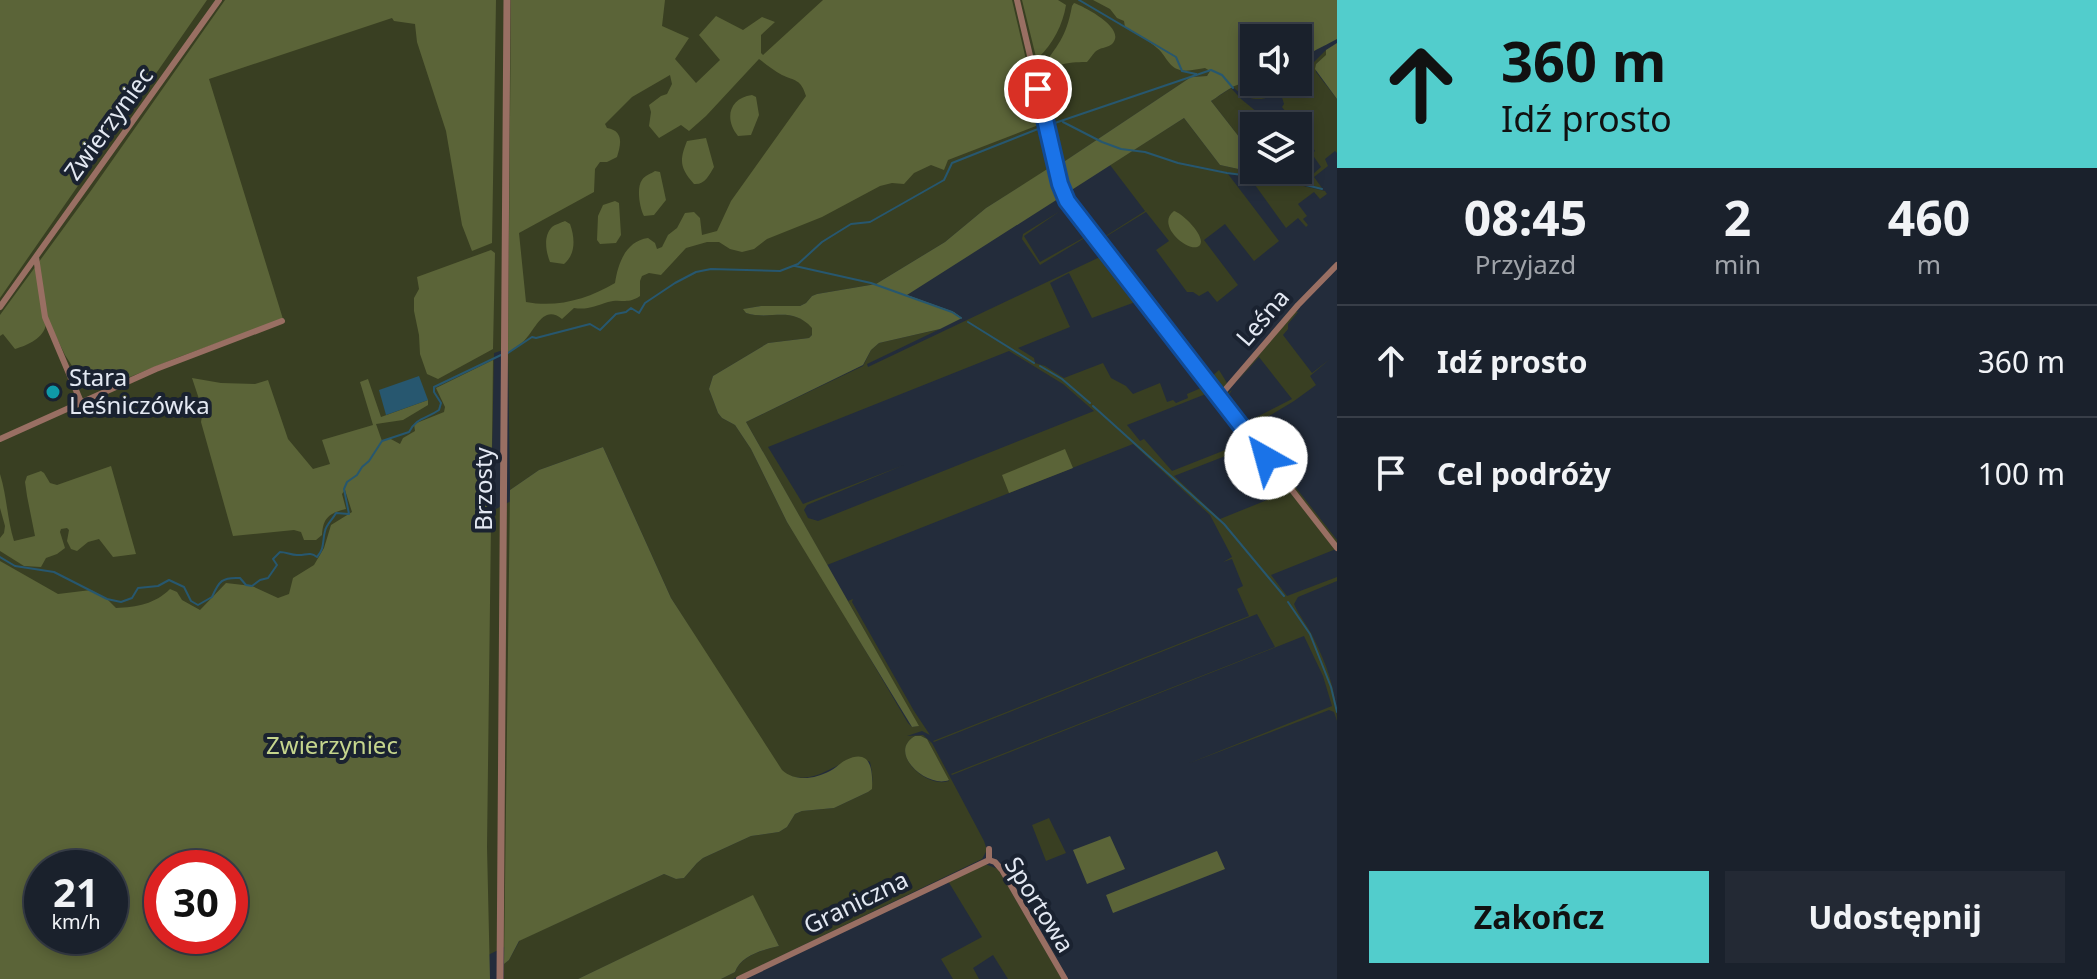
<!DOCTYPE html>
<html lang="pl">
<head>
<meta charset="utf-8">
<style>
  :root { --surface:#1a212c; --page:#232934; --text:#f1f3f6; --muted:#9fa3a9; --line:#383e48; --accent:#52cdcc }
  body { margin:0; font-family:"Noto Sans",sans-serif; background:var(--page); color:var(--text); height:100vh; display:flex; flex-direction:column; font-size:30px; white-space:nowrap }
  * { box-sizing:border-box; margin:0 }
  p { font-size:26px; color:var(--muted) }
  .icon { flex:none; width:44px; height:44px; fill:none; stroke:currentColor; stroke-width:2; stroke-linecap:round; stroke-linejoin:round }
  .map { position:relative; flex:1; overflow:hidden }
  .side { display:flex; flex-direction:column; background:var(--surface); width:760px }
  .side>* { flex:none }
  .hud { background:#52cdcc; color:#111; overflow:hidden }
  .tools { position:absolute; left:1240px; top:24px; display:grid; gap:16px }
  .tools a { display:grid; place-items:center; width:72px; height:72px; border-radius:0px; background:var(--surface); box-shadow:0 4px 12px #0003,0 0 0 2px var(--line); font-size:40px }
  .speed { position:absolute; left:24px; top:850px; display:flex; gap:16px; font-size:40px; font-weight:700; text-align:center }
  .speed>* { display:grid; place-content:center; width:104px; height:104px; border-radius:50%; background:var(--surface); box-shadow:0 4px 12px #0003,0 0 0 2px var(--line); line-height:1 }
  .speed small { font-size:20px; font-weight:400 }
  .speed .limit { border:12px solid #d22; background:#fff; color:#111 }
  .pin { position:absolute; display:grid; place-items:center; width:68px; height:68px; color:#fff; margin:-34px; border:4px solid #fff; border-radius:50%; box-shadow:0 2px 8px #0007 }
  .me { position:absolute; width:88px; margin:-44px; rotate:322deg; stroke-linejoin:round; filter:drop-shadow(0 0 6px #0008) }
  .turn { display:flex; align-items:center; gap:28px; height:168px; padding:0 32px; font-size:36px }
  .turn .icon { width:104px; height:104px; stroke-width:2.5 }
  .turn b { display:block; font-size:56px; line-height:68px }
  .eta { display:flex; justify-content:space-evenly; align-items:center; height:136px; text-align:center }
  .eta b { font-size:48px; font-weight:700; line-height:56px }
  .cta { display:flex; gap:16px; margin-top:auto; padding:16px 32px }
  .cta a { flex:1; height:92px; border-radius:0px; background:var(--accent); color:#111; font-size:32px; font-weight:700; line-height:92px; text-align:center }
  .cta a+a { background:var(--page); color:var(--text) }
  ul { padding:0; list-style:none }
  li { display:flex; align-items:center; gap:24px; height:112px; padding:0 32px; border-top:2px solid var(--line) }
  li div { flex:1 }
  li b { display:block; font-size:30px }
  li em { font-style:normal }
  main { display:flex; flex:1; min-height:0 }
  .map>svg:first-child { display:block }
</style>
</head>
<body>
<main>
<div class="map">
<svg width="1337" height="979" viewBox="0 0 1337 979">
  <rect width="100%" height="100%" fill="#232c3b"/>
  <path fill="#393f22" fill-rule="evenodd" d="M0,0H1337V21L1298,46V38H1254V74L1240,83C1256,82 1261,89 1274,90L1283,82H1290C1271,100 1254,107 1233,87L1238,84C1227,68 1227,62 1208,69L1211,70L1207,76L1191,77L1059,165L1066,189L1070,191L1086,214L1089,215L1082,218L1064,190L1049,122L1042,124L1058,187L1070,209L1068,215L1063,209L1024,236L1040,262L1083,238L1070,218L1076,217L1099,247V252L1088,236L1040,265L1022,239L1023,234L1065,208L1058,198L1061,195L1052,167L986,208L945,242L876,284L817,294L812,296L806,303L800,306H761L744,309L746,313C771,321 791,305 813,328L812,335L809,338L768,343L713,376L709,389L718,413L722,418L735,425L751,449L787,522L827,585L908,723L912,727L918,726L848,601L853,599L852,602L914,711L930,735L922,731L907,736L923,735L932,743L984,841L987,850L982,859L733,979H721L735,972C741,956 762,950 779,946L753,896L578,979H504V964L509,960L520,940L664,874L676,879L684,878L697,863L703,858L751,836L779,832L787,827L795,814L802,811L834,808L868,792C875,785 872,772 870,762C845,748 825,786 790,776L805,799L486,956L487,979H0ZM518,345L508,353L510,490L539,470L603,447L671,598L743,712L662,598L604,452L496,509L491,506L494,353ZM915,736H921L927,739L949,781C927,789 887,753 915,736ZM42,868H110V936H42ZM162,868H230V936H162Z
    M1326,50L1331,60L1326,56L1316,64V72L1337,99V153L1335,151L1325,159L1328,166L1314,177L1322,188L1290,181L1226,172L1178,162L1228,174L1279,241L1254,261L1225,224L1204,240L1238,285L1217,302L1208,291L1199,296L1193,292H1187L1156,250L1169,241L1146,212L1102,239L1210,378L1219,370L1227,383L1224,389H1216L1087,225L1092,219V222L1104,237L1145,211L1110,165L1184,118L1220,165L1243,170H1298V157L1312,175L1321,167L1312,154L1315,151L1282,107L1284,104L1281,94L1294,82H1298V78Z
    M1231,88L1241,99L1274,126H1254V156L1211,101Z
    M1250,178L1290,183L1325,191L1327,194L1320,199L1314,192L1298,204L1307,216L1303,219L1308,225L1306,227L1298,218L1286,228Z
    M1102,256H1106L1146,308L1145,310L1138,301L1092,318L1069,273L1050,283L1070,327L1018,348L1034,358L1035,363L1045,366L1064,378L1103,363L1111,378L1126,386L1133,394L1160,383L1167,402L1173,400L1176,403L1188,398L1187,394L1201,388L1192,370L1163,333L1165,332L1211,392L1127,425L1140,441L1144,439L1172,471L1243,443L1211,399L1215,396L1251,442L1246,448L1174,476L1220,519L1282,494L1272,479L1277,475L1336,549L1271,575L1287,596L1337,577V581L1298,597L1294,604C1299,616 1308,626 1313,637C1326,663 1337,692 1337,721L1334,712L1329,710L1187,764L1332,706L1323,676L1304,636L952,775L951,774L1275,647L1257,614L934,742L933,741L1249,616L1237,589L1243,586L1232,559L1223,562L1232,557L1210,515L1133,444L827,565L746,422L863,366L871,350L879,343L940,329L867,364L868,367ZM1009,351L1063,384L1094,411L818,521L808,518L804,510L807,505L904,465L803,504L768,447Z
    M1295,311L1298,312L1288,324V329L1283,335L1312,373L1330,359L1310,376L1316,385L1294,401L1249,428L1337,540V544L1224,399L1225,395L1232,390L1226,399L1245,423L1292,399L1259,357L1236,383Z
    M1049,818L1066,853L1046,861L1032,825Z
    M985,864L998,869L1062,979H1008L993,955L973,968L979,979H953L941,959L982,937L948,881Z"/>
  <path fill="#5b6438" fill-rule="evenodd" d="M0,0H207L0,298Z
    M225,0H496L492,243L472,251L462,225L446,131L417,42L415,24L394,21L392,18L209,79L283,319L179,357L120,381L97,380L85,376L74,369L65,355L50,324H46C44,338 28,345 15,349L3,334L0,336V315L90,192Z
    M511,0H665L662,26L689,38L675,59L696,83L720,60L699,35L716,16L743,30L762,17L775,22L761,35V53L763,55L823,0H1012L1041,124L948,160L944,170L931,165L914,173L904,184L892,183L880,186L822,217L767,239L754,249L742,252L730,249L719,242H707L686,248L661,275L649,273L642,276L640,281V296C627,305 621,298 608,302C595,306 588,310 574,308L562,319C543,304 536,329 524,341C519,345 513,349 508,353ZM759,59C766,64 774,71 782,75C795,81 801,79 806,96L731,201L717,231L702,235L700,218L694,212L685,213L677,228L668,235L662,247L657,249L655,243L648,238C626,241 618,263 615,283C588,299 557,308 526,302L519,233L594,192L595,169L600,162H607L617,157C621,144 624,131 607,128L605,124L632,97L670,75L672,84L667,94L661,96L649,105L651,112L649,126L659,138L681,125L689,131L706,116Z
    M1022,0H1058L1066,5C1063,24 1053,44 1039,57H1036Z
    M1093,0H1337V39C1323,47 1310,51 1298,63V38H1254V82H1283L1275,90C1267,89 1262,85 1255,83C1239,79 1224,93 1211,101L1254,156V170H1257H1243L1220,165L1184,118L1070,191L1066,189L1059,165L1191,77L1207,76L1210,71L1205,68C1198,69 1187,72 1180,70C1168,67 1166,55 1157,48C1148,40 1136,33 1125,27L1124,21L1117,18L1110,9Z
    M1074,3C1085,7 1119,25 1115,39C1112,49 1101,46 1095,52C1092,55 1090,59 1087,62C1074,62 1037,63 1049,85C1052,92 1057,95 1059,102L1052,114L1046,113L1039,71C1058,45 1066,38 1072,6Z
    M1337,43V99L1315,69L1316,64L1326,55V50Z
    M752,95L756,97L759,115L751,135L738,136C724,119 729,98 752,95Z
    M706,138L714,167C709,175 705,185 694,184C680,168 679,161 687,141Z
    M1052,166L1061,197L907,295L954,312L962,318L940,329L879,343L871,350L863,365L746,422L919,726L912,727L787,522L751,449L735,425L722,418L718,413L709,389L713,376L768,343L809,338L812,335V328C791,305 771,321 746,313L743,309L761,306H800L806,303L812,296L817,294L876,284L945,242L986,208Z
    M655,171L660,172L666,200L654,215L644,216C640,209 636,188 642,180C645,175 651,174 655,171Z
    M615,201L619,203L621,235L616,243L600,244L597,240L598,216L603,205Z
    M1174,211C1182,213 1206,236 1200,245C1192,256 1154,226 1174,211Z
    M565,221L570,224C575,238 576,254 564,264L550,262C546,252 543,236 552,227C554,225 563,222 565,221Z
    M491,250L495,253L493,349L438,379L427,374L420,354L419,335L414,311V298L419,289L417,277Z
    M493,360L487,847L490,979H0V561L58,594L91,590L107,599L116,608C137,607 155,604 170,589L177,592L182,600L200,610L226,583L252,586L278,598L289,594L293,578L314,565L324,548L331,525L352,512L345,490L342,494L346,509C329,513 323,518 322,535L316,540H304L301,532L294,530L233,536L201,422L204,404L199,399L192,378L221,383L255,384L268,380L288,439L313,469L330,464L322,440L373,425L360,382L368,379L381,417L428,400V405L403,420L376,424L382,441L389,438L400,444L403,438L415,431L414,424L444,412L445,407L436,388ZM42,868H110V936H42ZM162,868H230V936H162Z
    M603,447L671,598L782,770C795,782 815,779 830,771C836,768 840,763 846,760C871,748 873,770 872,789L868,792L834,808L802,811L795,814L787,827L779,832L751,836L703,858L697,863L684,878L676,879L664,874L519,941L509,960L504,964L510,490L539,470Z
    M1065,449L1073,468L1009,493L1002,475Z
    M111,466L136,554L113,557L99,539L88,542L77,551L71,549L67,541L69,530L67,528L61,529L60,532L65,548L57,554L46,558L41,567L24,566L0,551V538L4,533L5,526L0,508V474C7,496 7,519 14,541L35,536L27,496L25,482L27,476L41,471L44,473L50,483L57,485Z
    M915,736H921L927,739L949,780C928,789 886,753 915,736Z
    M1110,836L1125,869L1087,884L1073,850Z
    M1217,851L1225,869L1113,913L1106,895Z
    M753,895L779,946C763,950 741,955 735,972L721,979H578Z"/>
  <path fill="#27576f" d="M419,376L428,400L386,415L379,390Z"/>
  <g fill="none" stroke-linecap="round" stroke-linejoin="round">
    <path stroke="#27576f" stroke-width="2" d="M1079,0L1176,57L1182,71L1196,74
      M1063,122L1102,142L1121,149L1145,152L1178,163L1227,173L1290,181L1322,189
      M795,266L871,283L952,312L961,318
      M968,322L1034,363
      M508,353L532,337L536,338L590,324L600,330L616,314L626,312L631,308L639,313L645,303L675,283L696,272L711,269L780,271L798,264L822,242L851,224L870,222L944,180L952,163L1043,127L1211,70L1222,75L1233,88
      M1040,366L1062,379L1090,403
      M1093,406L1224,524L1284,596
      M0,557L15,566L54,572L107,599L121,602L132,598L138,588L158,586L169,580L184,587L191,601L198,605L212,597C219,581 222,577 240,578L246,585L252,586L260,580L268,578L277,565L273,559L280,552C286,552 291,555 297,555C305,556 309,551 317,557C325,548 322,542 325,531C326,525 333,519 336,513L349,514L344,489L347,482L357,475L362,467L369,461L382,441L409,432C417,417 426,419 439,410L441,403L434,392V387L501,355
      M1288,602L1310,634L1331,687L1337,712"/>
    <path stroke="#996f63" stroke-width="6" d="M1017,0L1060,184L1067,201L1337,548
      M36,257L45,317L81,402
      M0,307L219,0
      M71,376L83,382L117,385
      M1219,397L1298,305L1337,265
      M0,439L156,369L282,321
      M989,849V860L995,862L1002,870L1065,979
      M739,979L989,860"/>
    <path stroke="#996f63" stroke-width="7" d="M500,979L507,0"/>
  </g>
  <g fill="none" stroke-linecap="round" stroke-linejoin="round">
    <defs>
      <path id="route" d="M1038,89L1060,184L1067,201L1266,458"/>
    </defs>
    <use href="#route" stroke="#114b97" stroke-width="20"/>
    <use href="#route" stroke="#1a73e8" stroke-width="14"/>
  </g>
  <circle fill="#0f9aa8" stroke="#1a2230" stroke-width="3" cx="53" cy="392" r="8"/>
  <g text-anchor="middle" stroke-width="8" stroke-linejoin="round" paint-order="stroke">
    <g font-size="24" fill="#e3e8f2" stroke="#1a2230">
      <text transform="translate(109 124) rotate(-54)" y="8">Zwierzyniec</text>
      <text transform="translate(1263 318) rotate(-49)" y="8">Leśna</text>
      <text transform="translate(484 489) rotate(-90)" y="8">Brzosty</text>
      <text transform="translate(856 903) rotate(-26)" y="8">Graniczna</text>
      <text transform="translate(1039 905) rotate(58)" y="8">Sportowa</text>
    </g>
    <g font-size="24" fill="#e3e8f2" stroke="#1a2230" text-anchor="start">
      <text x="69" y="386">Stara<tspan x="69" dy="28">Leśniczówka</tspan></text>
    </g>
    <g font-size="24" fill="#c5d58d" stroke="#1a2230">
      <text x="332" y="754">Zwierzyniec</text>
    </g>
  </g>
</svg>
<div class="tools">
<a><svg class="icon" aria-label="sound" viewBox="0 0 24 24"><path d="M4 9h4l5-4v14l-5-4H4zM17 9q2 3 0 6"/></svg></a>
<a><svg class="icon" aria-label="layers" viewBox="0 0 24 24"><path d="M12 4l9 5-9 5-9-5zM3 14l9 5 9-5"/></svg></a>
</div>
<div class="speed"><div>21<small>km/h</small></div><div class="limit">30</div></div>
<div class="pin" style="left:1038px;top:89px;background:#d93025"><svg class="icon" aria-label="arrive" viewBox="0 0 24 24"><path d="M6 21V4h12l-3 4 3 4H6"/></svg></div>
<svg class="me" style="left:1266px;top:458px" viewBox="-20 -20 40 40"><circle r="19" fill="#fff"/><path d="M0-13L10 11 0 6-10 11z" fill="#1a73e8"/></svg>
</div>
<section class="side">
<div class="hud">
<div class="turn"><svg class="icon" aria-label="ahead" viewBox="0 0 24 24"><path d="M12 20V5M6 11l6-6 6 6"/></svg><div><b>360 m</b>Idź prosto</div></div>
</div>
<div class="eta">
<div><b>08:45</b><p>Przyjazd</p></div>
<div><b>2</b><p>min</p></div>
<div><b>460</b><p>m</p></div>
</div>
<ul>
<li><svg class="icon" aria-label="ahead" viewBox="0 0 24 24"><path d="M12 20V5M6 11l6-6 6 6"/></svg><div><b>Idź prosto</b></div><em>360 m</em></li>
<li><svg class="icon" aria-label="arrive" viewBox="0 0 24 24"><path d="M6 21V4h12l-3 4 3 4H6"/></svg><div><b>Cel podróży</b></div><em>100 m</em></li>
</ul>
<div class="cta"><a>Zakończ</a><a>Udostępnij</a></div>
</section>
</main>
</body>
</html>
